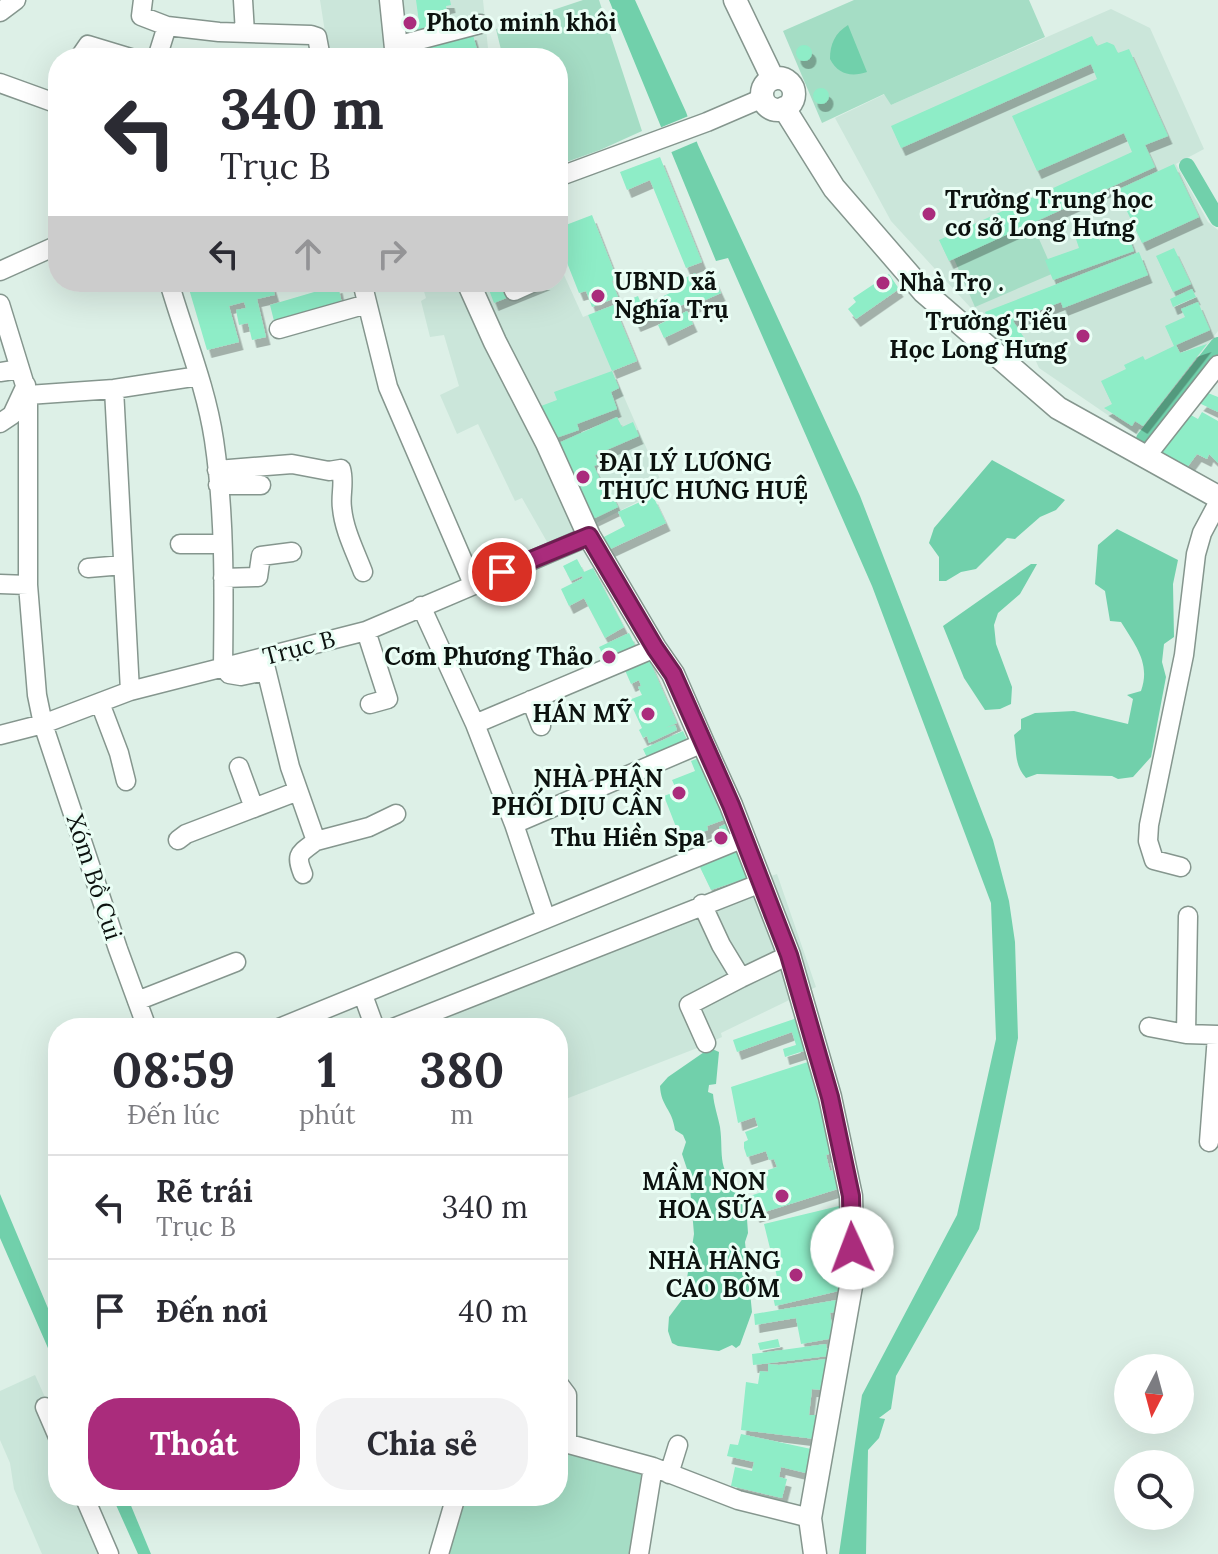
<!DOCTYPE html>
<html lang="vi">
<head>
<meta charset="utf-8">
<style>
  :root { --surface:#fff; --page:#f2f2f3; --text:#2b2b33; --muted:#7c7c81; --line:#e1e1e2; --accent:#aa2c7c }
  body { margin:0; font-family:Lora,serif; background:var(--page); color:var(--text); height:100vh; display:flex; flex-direction:column; font-size:30px; white-space:nowrap }
  * { box-sizing:border-box; margin:0 }
  p { font-size:26px; color:var(--muted) }
  .icon { flex:none; width:44px; height:44px; fill:none; stroke:currentColor; stroke-width:2; stroke-linecap:round; stroke-linejoin:round }
  .map { position:relative; flex:1; overflow:hidden }
  .panel { position:absolute; left:48px; top:1018px; width:520px; height:488px; display:flex; flex-direction:column; background:var(--surface); border-radius:32px; box-shadow:0 8px 32px #0002 }
  .panel>* { flex:none }
  .hud { position:absolute; left:48px; top:48px; width:520px; height:244px; border-radius:32px; box-shadow:0 8px 32px #0002; background:#fff; color:var(--text); overflow:hidden }
  .needle { width:52px; rotate:186deg }
  .buttons { position:absolute; left:1114px; top:1354px; display:grid; gap:16px }
  .buttons a { display:grid; place-items:center; width:80px; height:80px; border-radius:50%; background:var(--surface); box-shadow:0 8px 32px #0002; font-size:40px }
  .pin { position:absolute; display:grid; place-items:center; width:68px; height:68px; color:#fff; margin:-34px; border:4px solid #fff; border-radius:50%; box-shadow:0 2px 8px #0007 }
  .me { position:absolute; width:88px; margin:-44px; rotate:358deg; stroke-linejoin:round; filter:drop-shadow(0 0 6px #0008) }
  .turn { display:flex; align-items:center; gap:28px; height:168px; padding:0 40px; font-size:36px }
  .turn .icon { width:104px; height:104px; stroke-width:2.5 }
  .turn b { display:block; font-size:56px; line-height:68px }
  .lanes { display:flex; align-items:center; height:76px; padding:0 40px; background:#0003; justify-content:center; gap:40px; direction:ltr }
  .lanes .off { opacity:.35 }
  .eta { display:flex; justify-content:space-evenly; align-items:center; height:136px; text-align:center }
  .eta b { font-size:48px; font-weight:700; line-height:56px }
  .primary-button { display:flex; gap:16px; margin-top:auto; padding:16px 40px }
  .primary-button a { flex:1; height:92px; border-radius:32px; background:var(--accent); color:#fff; font-size:32px; font-weight:700; line-height:92px; text-align:center }
  .primary-button a+a { background:var(--page); color:var(--text) }
  ul { padding:0; list-style:none }
  li { display:flex; align-items:center; gap:24px; height:104px; padding:0 40px; border-top:2px solid var(--line) }
  li div { flex:1 }
  li b { display:block; font-size:30px }
  li em { font-style:normal }
  .map>svg:first-child { display:block }
</style>
</head>
<body>
<div class="map">
<svg width="1218" height="1554" viewBox="0 0 1218 1554">
  <defs>
    <filter id="shadow"><feDropShadow dx="4.5" dy="8" stdDeviation="0" flood-color="#0004"/></filter>
  </defs>
  <rect width="100%" height="100%" fill="#ddf0e7"/>
  <path fill="#cbe6da" d="M320,0H483L489,58H329Z
    M1111,9L1150,28L1204,149L1176,164L1208,222L1218,230V331L1137,435L1039,368L1031,350L1003,343L891,221L835,118L885,94L891,105Z
    M558,275H564L583,317L588,315L664,488L550,547L522,498L515,501L478,424L457,434L440,395L459,386L444,335L430,337L421,301L426,298L421,282H558Z
    M777,874L816,987L721,1033L722,1037L705,1045L558,1102V1028H375L651,916Z
    M35,1375L58,1426V1496H89L116,1554H42L14,1489L10,1463L0,1440V1391Z"/>
  <path fill="#a5ddc5" d="M583,0H599L642,131L600,150L558,165V58H503L496,29Z
    M854,0H1029L1045,37L891,105L884,94L822,123L783,31Z
    M1032,223L1054,273L975,307L954,259Z
    M558,1441L653,1467L639,1554H439L456,1496H558Z"/>
  <path fill="#71d0ab" d="M609,0H635L686,112L698,145L860,496L993,840L1009,901L1015,942L1018,1038L979,1229L896,1376L891,1409L879,1418L885,1419L879,1438L868,1450L866,1554H839L862,1395L957,1215L996,1039L991,903L872,586L728,258L716,261Z
    M848,25L867,72C852,77 838,75 830,59C830,44 835,33 848,25Z
    M992,460L1065,500L1056,510L1040,517L1015,539L1007,538L976,569L961,572L946,581H939V557L929,543L934,528Z
    M1117,529L1178,560L1173,584L1174,637L1164,644L1162,662L1166,677L1151,757L1133,777L1118,779L1112,776L1037,774L1026,778C1014,765 1017,752 1014,735L1021,729V719L1035,713L1074,711L1128,724L1133,699L1127,695L1141,691C1151,663 1135,645 1121,622L1110,621L1105,591L1095,584L1098,545Z
    M1031,564H1037L1020,594L998,613L994,625L996,644L1012,687L1011,704L1000,709L985,710L964,678L943,626Z
    M710,1048L719,1052L716,1084L709,1085L708,1092L713,1094C714,1106 718,1116 720,1127C724,1155 715,1173 745,1191L748,1233L745,1242L752,1312L740,1345L736,1348L732,1345L719,1351L678,1346L672,1343L668,1331L669,1317L684,1297L694,1234L689,1175L682,1154L686,1142L683,1135L675,1130C672,1108 661,1107 660,1086L668,1077Z
    M0,1194L58,1332V1371L0,1238Z
    M112,1496H127L151,1554H138Z"/>
  <path fill="#ddf0e7" d="M691,115L700,140L667,154L657,129Z"/>
  <g fill="none" stroke-linecap="round" stroke-linejoin="round">
    <path stroke="#71d0ab" stroke-width="16" d="M1187,166L1218,219
      M1144,439L1218,345"/>
  </g>
  <path fill="#8eedc7" filter="url(#shadow)" d="M416,0H450L451,5L446,6L448,20L427,23L429,33L411,36L409,23L419,22Z
    M472,32L477,49L464,53L466,58H427L424,46Z
    M1092,36L1097,46L1107,42L1114,45L1118,53L1129,49L1168,136L1145,145L1155,167L949,261L939,240L1132,152L1124,133L1037,171L1012,116L1097,79L1091,64L901,148L891,126Z
    M796 53a8 8 0 1 1 16 0a8 8 0 1 1-16 0Z
    M813 96a8 8 0 1 1 16 0a8 8 0 1 1-16 0Z
    M660,157L702,262L686,268L650,180L627,190L620,172Z
    M1174,164L1199,217L1142,243L1117,190Z
    M592,215L617,279L612,281L618,297L592,307L586,291L579,293L558,240V228Z
    M1126,230L1134,251L1053,280L1045,260L1079,248L1076,239L1096,232L1099,240Z
    M1174,248L1191,284L1173,292L1156,256Z
    M1139,252L1148,275L1063,308L1061,302L1013,321L1027,342L1020,345L992,330L985,312Z
    M695,273L700,284L714,278L721,293L694,305L692,301L636,324L626,301L638,296L642,306L685,286L683,279Z
    M889,274L899,289L856,319L848,309L856,302L853,298Z
    M208,282H271L275,295L257,299L266,337L252,340L248,323L239,325L236,310L246,308L244,302L229,306L239,342L207,350L189,289Z
    M486,282H546L494,303Z
    M338,285L343,308L275,325L270,305Z
    M1192,289L1196,297L1173,307L1170,299Z
    M1198,302L1210,330L1176,345L1180,353L1207,344L1143,426L1135,421L1132,426L1104,408L1112,404L1101,381L1126,369L1124,365L1143,356L1145,360L1174,346L1165,326L1185,317L1181,309Z
    M614,305L637,361L612,371L588,315Z
    M687,311L693,324L664,338L658,325Z
    M612,371L619,388L611,392L617,409L577,424L579,430L553,439L541,406L557,400L554,392Z
    M1208,393L1218,397V412L1199,403Z
    M1202,412L1218,421V463L1209,454L1207,459L1197,454L1186,469L1162,456V449L1189,414L1198,419Z
    M617,417L622,427L633,422L639,436L595,455L599,464L594,466L605,490L609,488L618,507L593,519L554,445Z
    M653,496L666,523L606,551L600,539L625,526L618,512Z
    M577,559L584,572L593,568L624,627L605,638L584,598L569,606L561,589L583,578L582,576L571,581L563,566Z
    M629,633L638,651L608,665L599,647Z
    M648,657L677,723L665,728L675,725L677,730L649,743L647,736L643,738L639,730L642,728L629,700L642,695L638,687L641,686L639,680L631,684L624,668Z
    M683,731L690,746L650,764L643,749Z
    M701,757L729,818L707,826L708,830L683,839L679,826L676,827L664,796L677,791L672,780L695,771L691,761Z
    M728,823L734,837L720,843L717,835L719,834V827Z
    M741,845L746,861L741,862L747,878L711,890L697,861Z
    M797,1018L810,1049L785,1057L783,1049L796,1045L792,1032L737,1052L733,1040Z
    M814,1060L835,1152L826,1155L830,1171L838,1169L844,1187L755,1215L750,1196L768,1190L762,1172L777,1167L774,1159L769,1160L766,1151L747,1157L744,1148V1142L748,1140L745,1132L758,1127L755,1117L738,1123L731,1087Z
    M839,1206L845,1228L835,1231L847,1289L775,1306L771,1287L779,1285L764,1224Z
    M843,1299L845,1310L830,1313L834,1338L801,1344L796,1318L755,1325L754,1314Z
    M778,1339L780,1347L760,1350L758,1343Z
    M826,1344L828,1356L753,1365L752,1354Z
    M826,1359L823,1390L812,1389L809,1415H818L815,1439L741,1430L746,1382L758,1384L760,1371L768,1372V1364L779,1365Z
    M741,1434L816,1450L810,1474L781,1467L779,1477L787,1479L782,1498L731,1486L735,1467L752,1471L754,1462L727,1456L730,1444L738,1445Z"/>
  <g fill="none" stroke-linecap="round" stroke-linejoin="round">
    <defs>
      <path id="minor" d="M143,0L141,16L167,26
        M243,0L245,33
        M0,12L16,0
        M396,46L480,24
        M79,58L88,45L131,58
        M157,58L167,26L219,32L311,35L317,37L321,58
        M0,83L58,104
        M558,177L707,122L763,98
        M0,271L58,245
        M169,282C184,334 206,386 214,440C225,514 224,591 223,666L229,674L241,676L265,671
        M362,282L388,387L473,584
        M511,282L514,291L534,282
        M0,304L28,395V585L37,695L43,724L118,949L147,1028
        M279,329L367,304
        M0,372L20,369
        M114,389L130,691
        M28,395L114,389L199,376
        M0,423L12,415L26,385
        M1145,458L1218,365
        M217,470L292,464L329,471L341,469C345,483 340,495 342,508C344,530 355,551 363,572
        M218,485H261
        M180,544H221
        M88,568L123,565
        M223,578L258,577L261,556L292,552
        M0,584L28,585
        M421,606L475,724L514,824L546,919
        M366,631L388,699L370,704
        M264,661L290,767L316,841L369,827L396,814
        M531,700L541,726
        M100,703L119,753L126,781
        M475,724L655,648
        M0,735L43,724L130,691L366,631L589,536
        M239,767L254,808
        M514,824L703,743
        M178,840L186,834L298,791
        M1181,867L1154,860L1148,841L1149,825L1184,655L1196,554L1202,533L1218,503
        M303,874C295,854 299,854 316,841
        M702,904L721,945L741,978L789,955
        M363,995L375,1028
        M137,1001L236,962
        M1149,1027L1186,1034L1218,1035
        M279,1028L744,838
        M393,1028L761,883
        M1186,1034L1188,916
        M706,1043L689,1005L741,978
        M1209,1142L1217,1036
        M558,1383L567,1395V1444
        M45,1407L58,1437
        M558,1441L653,1467L738,1500L810,1518
        M669,1474L678,1445
        M84,1496L109,1554
        M439,1554L456,1496
        M639,1554L653,1467"/>
      <path id="major" d="M391,0L397,58
        M735,0L773,79
        M762 94a16 16 0 1 1 32 0a16 16 0 1 1-32 0Z
        M784,108L834,188L924,292L1058,408L1218,497
        M468,282L495,342L547,443L589,536L655,648L673,674L703,743L731,805L789,955L830,1097L851,1196L853,1275L810,1518L815,1554"/>
    </defs>
    <use href="#minor" stroke="#85968e" stroke-width="21"/>
    <use href="#major" stroke="#85968e" stroke-width="25"/>
    <use href="#minor" stroke="#fff" stroke-width="18"/>
    <use href="#major" stroke="#fff" stroke-width="22"/>
  </g>
  <g fill="none" stroke-linecap="round" stroke-linejoin="round">
    <defs>
      <path id="route" d="M502,572L589,536L655,648L673,674L731,805L789,955L830,1097L851,1196L852,1248"/>
    </defs>
    <use href="#route" stroke="#6e1d51" stroke-width="20"/>
    <use href="#route" stroke="#aa2c7c" stroke-width="14"/>
  </g>
  <g fill="#aa2c7c" stroke="#eafef5" stroke-width="3">
    <circle cx="410" cy="23" r="8"/>
    <circle cx="929" cy="214" r="8"/>
    <circle cx="883" cy="283" r="8"/>
    <circle cx="598" cy="296" r="8"/>
    <circle cx="1083" cy="336" r="8"/>
    <circle cx="583" cy="477" r="8"/>
    <circle cx="609" cy="657" r="8"/>
    <circle cx="648" cy="714" r="8"/>
    <circle cx="679" cy="793" r="8"/>
    <circle cx="721" cy="838" r="8"/>
    <circle cx="782" cy="1196" r="8"/>
    <circle cx="796" cy="1275" r="8"/>
  </g>
  <g text-anchor="middle" stroke-width="6" stroke-linejoin="round" paint-order="stroke">
    <g font-size="24" font-weight="bold" fill="#0c120f" stroke="#eafef5" text-anchor="end">
      <text x="426" y="31" text-anchor="start">Photo minh khôi</text>
      <text x="945" y="208" text-anchor="start">Trường Trung học<tspan x="945" dy="28">cơ sở Long Hưng</tspan></text>
      <text x="614" y="290" text-anchor="start">UBND xã<tspan x="614" dy="28">Nghĩa Trụ</tspan></text>
      <text x="899" y="291" text-anchor="start">Nhà Trọ .</text>
      <text x="1067" y="330">Trường Tiểu<tspan x="1067" dy="28">Học Long Hưng</tspan></text>
      <text x="599" y="471" text-anchor="start">ĐẠI LÝ LƯƠNG<tspan x="599" dy="28">THỰC HƯNG HUỆ</tspan></text>
      <text x="593" y="665">Cơm Phương Thảo</text>
      <text x="632" y="722">HÁN MỸ</text>
      <text x="663" y="787">NHÀ PHÂN<tspan x="663" dy="28">PHỐI DỊU CẦN</tspan></text>
      <text x="705" y="846">Thu Hiền Spa</text>
      <text x="766" y="1190">MẦM NON<tspan x="766" dy="28">HOA SỮA</tspan></text>
      <text x="780" y="1269">NHÀ HÀNG<tspan x="780" dy="28">CAO BỜM</tspan></text>
    </g>
    <g font-size="24" fill="#0c120f" stroke="#eafef5">
      <text transform="translate(299 648) rotate(-15)" y="8">Trục B</text>
      <text transform="translate(94 877) rotate(72)" y="8">Xóm Bồ Cui</text>
    </g>
  </g>
</svg>
<div class="buttons">
<a><svg class="needle" viewBox="-14 -14 28 28"><path d="M0-13l5 13h-10z" fill="#e53935"/><path d="M0 13l5-13h-10z" fill="#7c7c81"/></svg></a>
<a><svg class="icon" aria-label="search" viewBox="0 0 24 24"><circle cx="10" cy="10" r="6"/><path d="M15 15l6 6"/></svg></a>
</div>
<div class="pin" style="left:502px;top:572px;background:#d93025"><svg class="icon" aria-label="arrive" viewBox="0 0 24 24"><path d="M6 21V4h12l-3 4 3 4H6"/></svg></div>
<svg class="me" style="left:852px;top:1248px" viewBox="-20 -20 40 40"><circle r="19" fill="#fff"/><path d="M0-13L10 11 0 6-10 11z" fill="#aa2c7c"/></svg>
<div class="hud">
<div class="turn"><svg class="icon" aria-label="left" viewBox="0 0 24 24"><path d="M17 20v-9H6M10 6l-5 5 5 5"/></svg><div><b>340 m</b>Trục B</div></div>
<div class="lanes"><svg class="icon" aria-label="left" viewBox="0 0 24 24"><path d="M17 20v-9H6M10 6l-5 5 5 5"/></svg><svg class="icon off" aria-label="ahead" viewBox="0 0 24 24"><path d="M12 20V5M6 11l6-6 6 6"/></svg><svg class="icon off" aria-label="right" viewBox="0 0 24 24"><path d="M7 20v-9h11M14 6l5 5-5 5"/></svg></div>
</div>
<section class="panel">
<div class="eta">
<div><b>08:59</b><p>Đến lúc</p></div>
<div><b>1</b><p>phút</p></div>
<div><b>380</b><p>m</p></div>
</div>
<ul>
<li><svg class="icon" aria-label="left" viewBox="0 0 24 24"><path d="M17 20v-9H6M10 6l-5 5 5 5"/></svg><div><b>Rẽ trái</b><p>Trục B</p></div><em>340 m</em></li>
<li><svg class="icon" aria-label="arrive" viewBox="0 0 24 24"><path d="M6 21V4h12l-3 4 3 4H6"/></svg><div><b>Đến nơi</b></div><em>40 m</em></li>
</ul>
<div class="primary-button"><a>Thoát</a><a>Chia sẻ</a></div>
</section>
</div>
</body>
</html>
